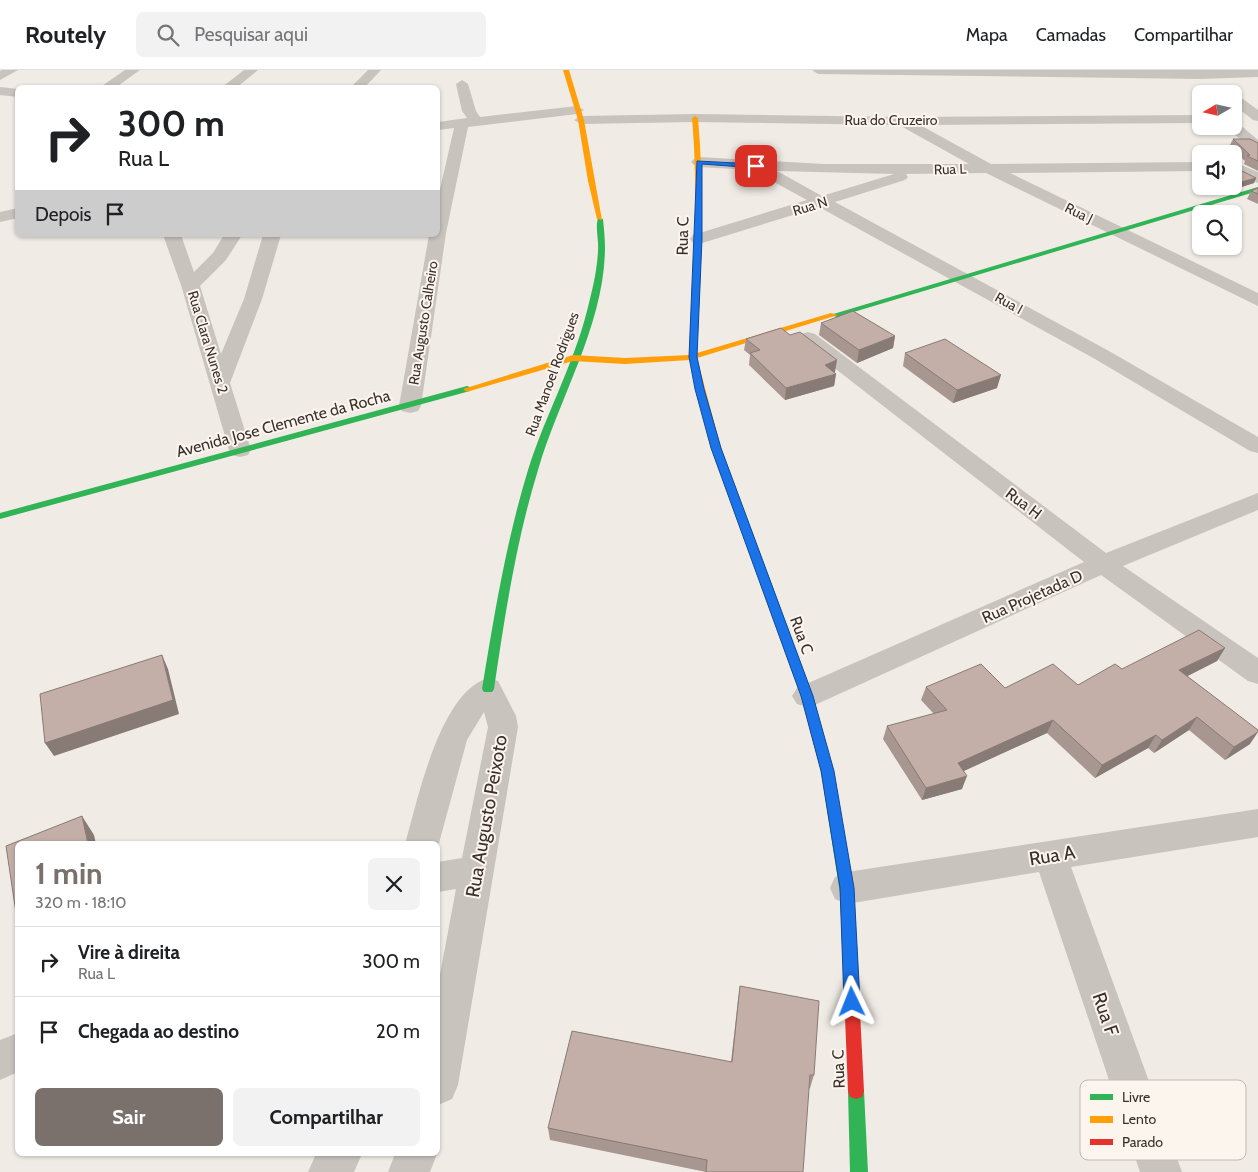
<!DOCTYPE html>
<html lang="pt">
<head>
<meta charset="utf-8">
<style>
  :root { --surface:#fff; --page:#f2f2f2; --text:#202124; --muted:#757577; --line:#e0e0e0; --accent:#7a716c }
  body { margin:0; font-family:Cabin,sans-serif; background:var(--page); color:var(--text); height:100vh; display:flex; flex-direction:column; font-size:19px; white-space:nowrap }
  * { box-sizing:border-box; margin:0 }
  p { font-size:16px; color:var(--muted) }
  .icon { flex:none; width:28px; height:28px; fill:none; stroke:currentColor; stroke-width:2; stroke-linecap:round; stroke-linejoin:round }
  .map { position:relative; flex:1; overflow:hidden }
  .panel { position:absolute; left:15px; top:771px; width:425px; height:315px; display:flex; flex-direction:column; background:var(--surface); border-radius:8px; box-shadow:0 1px 4px #0004 }
  .panel>* { flex:none }
  .hud { position:absolute; left:15px; top:15px; width:425px; height:152px; border-radius:8px; box-shadow:0 1px 4px #0004; background:#fff; color:var(--text); overflow:hidden }
  .needle { width:32px; rotate:261deg }
  .buttons { position:absolute; left:1192px; top:15px; display:grid; gap:10px }
  .buttons a { display:grid; place-items:center; width:50px; height:50px; border-radius:8px; background:var(--surface); box-shadow:0 1px 4px #0004; font-size:25px }
  .pin { position:absolute; display:grid; place-items:center; width:42px; height:42px; color:#fff; margin:-21px; border-radius:10px; box-shadow:0 2px 8px #0006 }
  .me { position:absolute; width:55px; margin:-28px; rotate:358deg; stroke-linejoin:round; filter:drop-shadow(0 0 4px #0008) }
  .turn { display:flex; align-items:center; gap:18px; height:105px; padding:0 20px; font-size:22px }
  .turn .icon { width:65px; height:65px; stroke-width:2.5 }
  .turn b { display:block; font-size:35px; line-height:42px }
  .then { display:flex; align-items:center; height:48px; padding:0 20px; background:#0003; gap:10px; font-size:19px }
  .round { display:grid; place-items:center; flex:none; width:52px; height:52px; border-radius:8px; background:var(--page) }
  .head { display:flex; align-items:center; justify-content:space-between; height:85px; padding:0 20px }
  h1 { font-size:30px; font-weight:800; line-height:38px; color:var(--accent) }
  .primary-button { display:flex; gap:10px; margin-top:auto; padding:10px 20px }
  .primary-button a { flex:1; height:58px; border-radius:8px; background:var(--accent); color:#fff; font-size:20px; font-weight:800; line-height:58px; text-align:center }
  .primary-button a+a { background:var(--page); color:var(--text) }
  ul { padding:0; list-style:none }
  li { display:flex; align-items:center; gap:15px; height:70px; padding:0 20px; border-top:1px solid var(--line) }
  li div { flex:1 }
  li b { display:block; font-size:19px }
  li em { font-style:normal }
  header { display:flex; align-items:center; gap:30px; box-sizing:border-box; height:70px; padding:0 25px; background:var(--surface); border-bottom:1px solid var(--line) }
  header strong { font-size:24px }
  nav { display:flex; gap:28px; margin-inline-start:auto; font-size:18px }
  .search { width:350px; height:45px; background:var(--page); display:flex; align-items:center; gap:12px; box-sizing:border-box; padding:0 18px; border-radius:8px; color:var(--muted); font-size:19px }
  .map>svg:first-child { display:block }
</style>
</head>
<body>
<header>
<strong>Routely</strong>
<div class="search"><svg class="icon" aria-label="search" viewBox="0 0 24 24"><circle cx="10" cy="10" r="6"/><path d="M15 15l6 6"/></svg>Pesquisar aqui</div>
<nav><a>Mapa</a><a>Camadas</a><a>Compartilhar</a></nav>
</header>
<div class="map">
<svg width="1258" height="1102" viewBox="0 0 1258 1102">
  <rect width="100%" height="100%" fill="#f0ebe5"/>
  <g fill="none" stroke-linecap="round" stroke-linejoin="round">
    <path fill="#c9c3be" fill-rule="evenodd" d="M2,0H18L0,10V1Z
      M125,0H140L115,18H99Z
      M244,0H258L236,18H221Z
      M368,0H381L364,18H350Z
      M812,0H1258V7L1200,9L818,4Z
      M462,10L468,14L476,41L480,47L577,36L584,40L577,44L468,57L446,163L421,336L418,341L410,343L402,341L399,336L429,165H438V128L454,58L438,60V52L467,48L462,41L456,14Z
      M0,17L18,19V27L0,25Z
      M1234,25L1239,26L1258,40V51L1253,50L1234,35Z
      M695,44L902,47L1201,45V53L920,55L991,94L1201,92V101L1010,103L1258,223V236L986,103L906,104L908,107L905,110L835,132L1109,281L1258,367V383L1250,381L1095,289L819,137L699,174L693,173L690,169L693,165L807,130L752,100L699,97L694,95L691,92L694,89L699,87L824,94H969L899,55L695,52L581,54L574,50L581,46ZM777,101L894,104L822,126Z
      M1234,52L1238,53L1258,70V81L1253,80L1228,59L1226,56H1234Z
      M1234,92L1258,102V113L1234,102Z
      M18,138V148L0,152V142Z
      M163,165H181L194,202L213,183L224,165H242L226,190L200,216L221,284L244,229L263,165H281L262,229L230,313L251,380L248,385L240,387L232,385L229,380L181,215Z
      M808,262L815,264L1106,483L1258,423V440L1123,496L1258,588V614L1248,611L1101,505L817,634L807,637L797,634L792,626L797,618L1084,492L801,272L798,268L801,264Z
      M488,608L498,611L516,646L518,657L458,1015L452,1029L438,1035V915L456,819L438,822V792L462,788L488,657L484,642L467,670L438,777V774H405C418,730 439,623 488,608Z
      M1258,739V767L1071,797L1182,1102H1140L1039,802L847,834L835,829L830,818L835,807L847,802Z
      M18,963V1002L0,1010V970Z
      M316,1084H362L354,1102H308Z
      M395,1084H437L430,1102H388Z"/>
    <path fill="#30b455" fill-rule="evenodd" d="M1258,117V121L837,247L830,245Z
      M598,148L603,149C604,159 605,169 605,179C604,255 559,328 538,400C516,471 505,545 494,619L492,622H484L482,619C494,546 506,472 528,400C545,346 573,296 587,241C592,221 597,202 598,181C599,170 595,158 598,148Z
      M467,316L470,317V321L0,449V443Z
      M741,442L746,445L813,626L833,701L854,823L852,828L847,829L842,828L840,823L821,701L801,626L736,445Z
      M856,1013L862,1015L864,1021L868,1102H850L848,1021L850,1015Z"/>
    <path fill="#ff9f0a" fill-rule="evenodd" d="M563,0H569L584,50L602,150L597,149L588,111L578,50Z
      M695,46L698,48C705,126 701,204 697,283L831,243L838,245L697,288L721,378L746,445L741,448L736,445L711,378L690,290L625,294L573,291L470,321L467,322L463,319L573,285L625,288L689,285C693,206 699,127 692,48Z"/>
    <path fill="#e5322d" fill-rule="evenodd" d="M847,817L852,818L854,823L864,1021L862,1027L856,1029L850,1027L848,1021L840,823L842,818Z"/>
  </g>
  <path fill="#a89690" d="M1233,69L1258,73V101L1244,94L1245,91L1229,77Z
    M1201,97V107L1195,104L1197,98Z
    M1236,98L1256,108L1254,113L1229,121L1220,116H1234Z
    M1258,118V134L1247,129L1251,121Z
    M821,253L895,266L893,278L857,293L819,265Z
    M746,269L835,302H834L836,304L834,316L785,330L749,295L750,285L744,280Z
    M905,283L997,318L953,333L903,296Z
    M1225,578L1217,591L1187,606L1250,674L1225,690L1189,660L1154,683L1148,678L1095,708L1047,663L963,701L962,719L922,730L883,669L887,656L934,644L921,630L926,617L1005,618L1078,615L1122,599Z
    M740,916L814,1005L810,1018L706,1102L550,1070L548,1058L731,992L738,930Z"/>
  <path fill="#887a75" d="M1256,108L1254,113L1229,121L1230,116H1234V114Z
    M895,266L893,278L857,293L859,280Z
    M837,290L835,302L824,307L825,295Z
    M836,304L834,316L785,330L786,318Z
    M1001,305L997,318L953,333L957,320Z
    M1225,578L1217,591L1172,614L1179,600Z
    M162,585L168,599L179,644L54,686L45,673Z
    M1197,647L1189,660L1154,683L1162,670Z
    M1053,650L1047,663L953,706L958,693Z
    M1258,662L1250,674L1225,690L1234,677Z
    M1156,665L1148,678L1095,708L1102,695Z
    M967,706L962,719L922,730L926,718Z
    M82,746L94,765L96,774H88Z"/>
  <path fill="#c3afa7" stroke="#887a75" d="M1233,69H1250L1258,73V91L1247,86L1250,85Z
    M1234,91L1236,98L1256,108L1234,114Z
    M1258,118V124L1251,121Z
    M853,241L895,266L859,280L821,253Z
    M781,258L790,265L800,262L837,290L825,295L836,304L786,318L750,283L760,280L746,269Z
    M945,269L1001,305L957,320L905,283Z
    M1199,560L1225,578L1179,600L1258,660V662L1234,677L1197,647L1162,670L1156,665L1102,695L1053,650L958,693L967,706L926,718L887,656L947,640L926,617L981,594L1005,618L1053,594L1078,615L1115,594L1122,599Z
    M162,585L173,630L45,673L40,624Z
    M82,746L88,774H18V856L6,776Z
    M740,916L819,931L814,1005H810L803,1102H706L707,1090L548,1058L572,961L732,992Z"/>
  <path fill="#1a73e8" stroke="#114b97" d="M697,91L756,94L759,96L756,98L702,94V169L697,287L704,319L721,378L813,626L834,701L854,818L860,932L857,937L852,939L846,937L844,932L840,818L821,701L801,626L711,378L695,319L689,287Z"/>
  <g text-anchor="middle" stroke-width="4" stroke-linejoin="round" paint-order="stroke">
    <g font-size="14" fill="#3b302b" stroke="#fbf5ee">
      <text x="891" y="55">Rua do Cruzeiro</text>
      <text transform="translate(950 99) rotate(-2)" y="5">Rua L</text>
      <text transform="translate(810 136) rotate(-17)" y="5">Rua N</text>
      <text transform="translate(1079 143) rotate(26)" y="5">Rua J</text>
      <text transform="translate(1009 233) rotate(29)" y="5">Rua I</text>
      <text transform="translate(423 253) rotate(-81)" y="5">Rua Augusto Calheiro</text>
      <text transform="translate(208 272) rotate(73)" y="5">Rua Clara Nunes 2</text>
      <text transform="translate(552 304) rotate(-70)" y="5">Rua Manoel Rodrigues</text>
    </g>
    <g font-size="16" fill="#3b302b" stroke="#fbf5ee">
      <text transform="translate(682 166) rotate(-89)" y="6">Rua C</text>
      <text transform="translate(283 353) rotate(-15)" y="6">Avenida Jose Clemente da Rocha</text>
      <text transform="translate(1024 433) rotate(37)" y="6">Rua H</text>
      <text transform="translate(1032 526) rotate(-24)" y="6">Rua Projetada D</text>
      <text transform="translate(802 565) rotate(70)" y="6">Rua C</text>
      <text transform="translate(838 999) rotate(-92)" y="6">Rua C</text>
    </g>
    <g font-size="19" fill="#3b302b" stroke="#fbf5ee">
      <text transform="translate(486 746) rotate(-80)" y="7">Rua Augusto Peixoto</text>
      <text transform="translate(1052 785) rotate(-9)" y="7">Rua A</text>
      <text transform="translate(1106 944) rotate(71)" y="7">Rua F</text>
    </g>
  </g>
  <rect x="1080" y="1010" width="166" height="80" rx="8" fill="#fbf5ee" stroke="#c1bab4" stroke-width="1"/>
  <rect x="1090" y="1024" width="23" height="6" fill="#30b455"/>
  <rect x="1090" y="1046" width="23" height="7" fill="#ff9f0a"/>
  <rect x="1090" y="1069" width="23" height="6" fill="#e5322d"/>
  <g font-size="14" fill="#3b302b">
    <text x="1122" y="1032">Livre</text>
    <text x="1122" y="1054">Lento</text>
    <text x="1122" y="1077">Parado</text>
  </g>
</svg>
<div class="buttons">
<a><svg class="needle" viewBox="-14 -14 28 28"><path d="M0-13l5 13h-10z" fill="#e53935"/><path d="M0 13l5-13h-10z" fill="#757577"/></svg></a>
<a><svg class="icon" aria-label="sound" viewBox="0 0 24 24"><path d="M4 9h4l5-4v14l-5-4H4zM17 9q2 3 0 6"/></svg></a>
<a><svg class="icon" aria-label="search" viewBox="0 0 24 24"><circle cx="10" cy="10" r="6"/><path d="M15 15l6 6"/></svg></a>
</div>
<div class="pin" style="left:756px;top:96px;background:#d93025"><svg class="icon" aria-label="arrive" viewBox="0 0 24 24"><path d="M6 21V4h12l-3 4 3 4H6"/></svg></div>
<svg class="me" style="left:852px;top:932px" viewBox="-20 -20 40 40"><path d="M0-17L14 15 0 8-14 15z" fill="#1a73e8" stroke="#fff" stroke-width="4"/></svg>
<div class="hud">
<div class="turn"><svg class="icon" aria-label="right" viewBox="0 0 24 24"><path d="M7 20v-9h11M14 6l5 5-5 5"/></svg><div><b>300 m</b>Rua L</div></div>
<div class="then">Depois<svg class="icon" aria-label="arrive" viewBox="0 0 24 24"><path d="M6 21V4h12l-3 4 3 4H6"/></svg></div>
</div>
<section class="panel">
<div class="head"><div><h1>1 min</h1><p>320 m · 18:10</p></div><a class="round"><svg class="icon" aria-label="close" viewBox="0 0 24 24"><path d="M6 6l12 12M18 6L6 18"/></svg></a></div>
<ul>
<li><svg class="icon" aria-label="right" viewBox="0 0 24 24"><path d="M7 20v-9h11M14 6l5 5-5 5"/></svg><div><b>Vire à direita</b><p>Rua L</p></div><em>300 m</em></li>
<li><svg class="icon" aria-label="arrive" viewBox="0 0 24 24"><path d="M6 21V4h12l-3 4 3 4H6"/></svg><div><b>Chegada ao destino</b></div><em>20 m</em></li>
</ul>
<div class="primary-button"><a>Sair</a><a>Compartilhar</a></div>
</section>
</div>
</body>
</html>
